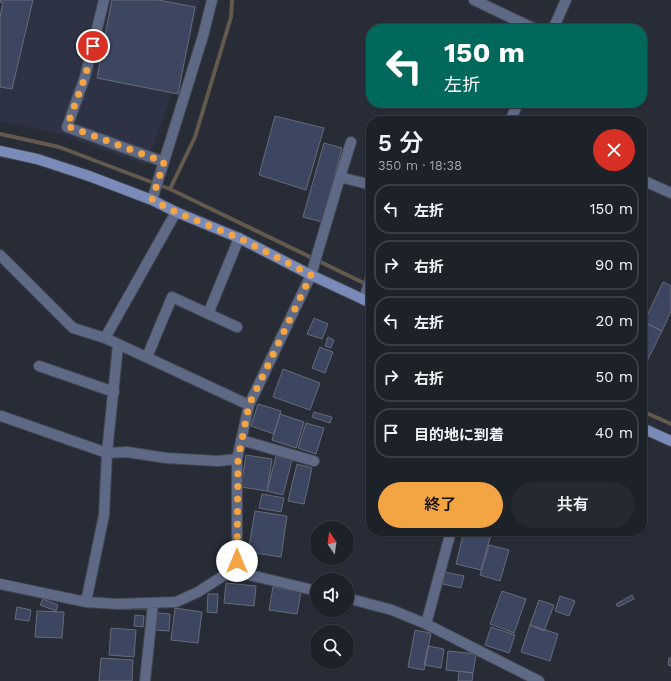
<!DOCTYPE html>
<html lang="ja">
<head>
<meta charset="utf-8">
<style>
  :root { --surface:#1d2128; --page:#252930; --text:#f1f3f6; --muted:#a0a3a8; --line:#3b3e45; --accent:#f3a443 }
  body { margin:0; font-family:"Work Sans","Noto Sans JP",sans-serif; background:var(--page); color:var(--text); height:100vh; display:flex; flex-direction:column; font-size:15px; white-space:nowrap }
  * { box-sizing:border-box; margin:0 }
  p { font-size:13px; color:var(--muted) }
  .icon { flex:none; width:22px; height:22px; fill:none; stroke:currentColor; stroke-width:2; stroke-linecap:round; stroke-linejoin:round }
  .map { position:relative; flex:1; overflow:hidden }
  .panel { position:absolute; left:366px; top:116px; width:281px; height:420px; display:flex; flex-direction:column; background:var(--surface); border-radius:16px; box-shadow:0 1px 3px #0004,0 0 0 1px var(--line) }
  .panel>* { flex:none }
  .banner { position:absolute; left:366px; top:24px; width:281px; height:84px; border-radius:16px; box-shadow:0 1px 3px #0004,0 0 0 1px var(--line); background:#00695c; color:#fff; overflow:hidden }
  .needle { width:26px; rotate:347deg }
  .buttons { position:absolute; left:310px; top:521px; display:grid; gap:8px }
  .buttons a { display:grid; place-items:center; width:44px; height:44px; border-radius:50%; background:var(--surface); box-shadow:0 1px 3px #0004,0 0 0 1px var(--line); font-size:20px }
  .pin { position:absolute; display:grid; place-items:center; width:34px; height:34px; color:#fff; margin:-17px; border:2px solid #fff; border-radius:50%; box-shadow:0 1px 4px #0007 }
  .me { position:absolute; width:44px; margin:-22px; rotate:0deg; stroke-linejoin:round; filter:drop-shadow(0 0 3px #0008) }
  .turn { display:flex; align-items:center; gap:14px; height:84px; padding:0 12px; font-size:18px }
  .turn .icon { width:52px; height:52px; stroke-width:2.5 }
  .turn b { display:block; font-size:28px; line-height:34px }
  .round { display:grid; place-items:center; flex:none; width:42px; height:42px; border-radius:21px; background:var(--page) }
  .summary { display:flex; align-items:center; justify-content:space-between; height:68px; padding:0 12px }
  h1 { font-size:24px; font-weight:600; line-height:30px }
  .action { display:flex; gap:8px; margin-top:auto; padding:8px 12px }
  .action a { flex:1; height:46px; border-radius:24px; background:var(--accent); color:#111; font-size:16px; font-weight:600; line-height:46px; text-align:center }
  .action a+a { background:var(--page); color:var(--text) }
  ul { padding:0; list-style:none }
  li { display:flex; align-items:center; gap:12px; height:50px; margin:0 8px 6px; padding:0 4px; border:2px solid var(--line); border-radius:16px }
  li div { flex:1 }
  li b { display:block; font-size:15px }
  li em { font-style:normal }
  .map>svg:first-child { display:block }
</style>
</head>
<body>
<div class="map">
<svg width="671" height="681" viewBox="0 0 671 681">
  <rect width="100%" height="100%" fill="#272c36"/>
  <path fill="#2d3344" d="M0,0H200L188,48L146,165L59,134L0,121Z"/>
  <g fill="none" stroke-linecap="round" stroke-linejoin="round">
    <path stroke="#64594d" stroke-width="4" d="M0,134L59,147L170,189L368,285
      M170,189L195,137L231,17L232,0
      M642,411L671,424"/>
  </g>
  <path fill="#3d4660" stroke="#666b78" d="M0,0H33L12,89L0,87V17L3,3L0,2Z
    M112,0H158L195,7L178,94L97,78Z
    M275,116L324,128L306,190L259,175Z
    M324,143L342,148L322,222L303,217Z
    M663,282L671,286V311L662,331L644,322Z
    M314,318L328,324L322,339L307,334Z
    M644,322L662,331L647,361L642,359V326Z
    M328,337L334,340L331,348L325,346Z
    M320,347L333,352L325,373L312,368Z
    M283,369L320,383L310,410L273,397Z
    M258,404L281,411L274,434L251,426Z
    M314,412L332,417L330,423L312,417Z
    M280,414L304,422L296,448L272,440Z
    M306,423L324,428L316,454L298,448Z
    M246,455L272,459L267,491L241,487Z
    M276,456L292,460L283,495L267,491Z
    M297,464L312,468L304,504L288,501Z
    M262,494L284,498L281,512L259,508Z
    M255,511L287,516L281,557L248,552Z
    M464,531H492L481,570L456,564Z
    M489,545L509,550L500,581L480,575Z
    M445,572L464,576L461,588L443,584Z
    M226,583L256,586L254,606L224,603Z
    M273,587L301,592L297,614L269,610Z
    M502,591L526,599L514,633L490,624Z
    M208,594H218L217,613L207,612Z
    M632,595L634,599L618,607L616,604Z
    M560,596L575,601L569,616L555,611Z
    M43,599L58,605L56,611L40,605Z
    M539,600L554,605L544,631L530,625Z
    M17,607L31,610L29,621L15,619Z
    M175,608L202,612L198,643L171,640Z
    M37,611L64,612L62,638L35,637Z
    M157,613L170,614L169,631L155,630Z
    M135,615L144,616L143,627L134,626Z
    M530,625L558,634L550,661L521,652Z
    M491,627L515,635L509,653L485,645Z
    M111,628L136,630L134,657L109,655Z
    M415,630L431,633L424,670L408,667Z
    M428,646L444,649L441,668L424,665Z
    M448,651L476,654L473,673L446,670Z
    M101,658L133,660L132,681H99Z
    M669,658H671V666L668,665Z
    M459,671L473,673L472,681H458Z"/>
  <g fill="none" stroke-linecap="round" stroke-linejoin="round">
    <defs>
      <path id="street" d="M104,0L85,77L67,127L164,162
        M474,0L535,29
        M553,29L566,0
        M510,121L518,103
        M340,177L351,142
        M642,180L671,193
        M152,200L203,36L212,0
        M0,255L73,328L105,338L249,405
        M364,300L371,276
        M208,314L239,238
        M105,338L176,212
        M147,357L172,297L237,327
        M39,366L114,392
        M1,416L107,453L127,452L166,458L218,461L237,459
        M241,440L314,461
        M237,572V459L249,405L311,275L340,177L371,185
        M0,584L86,602L117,604L176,602L198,592L223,576L237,572L317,591
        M347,598L392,610L426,624L539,681
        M86,602L104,515L107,453L118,345
        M426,624L451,531
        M145,681L153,604"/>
      <path id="secondary" d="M0,151L37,159L89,176L152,200L176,212L239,238L311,275L371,303
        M642,428L671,441"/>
    </defs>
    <use href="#street" stroke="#434852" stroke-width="12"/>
    <use href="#secondary" stroke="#434852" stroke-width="12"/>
    <use href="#street" stroke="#5e6986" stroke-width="10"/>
    <use href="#secondary" stroke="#7a8bb9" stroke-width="10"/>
  </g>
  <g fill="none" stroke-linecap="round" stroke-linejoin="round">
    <path stroke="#f3a443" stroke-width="7" stroke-dasharray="0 12.6" d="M93,46L85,77L67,126L164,162L152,200L176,212L239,238L311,275L249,405L238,459L237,561"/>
  </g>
</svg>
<div class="buttons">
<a><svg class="needle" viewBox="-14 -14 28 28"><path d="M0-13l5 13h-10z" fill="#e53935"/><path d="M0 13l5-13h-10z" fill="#a0a3a8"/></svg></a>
<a><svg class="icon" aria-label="sound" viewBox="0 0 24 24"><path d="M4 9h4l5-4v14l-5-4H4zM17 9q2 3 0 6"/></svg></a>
<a><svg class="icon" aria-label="search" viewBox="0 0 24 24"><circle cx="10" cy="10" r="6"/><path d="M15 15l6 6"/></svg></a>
</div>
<div class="pin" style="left:93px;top:46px;background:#d93025"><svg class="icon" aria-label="arrive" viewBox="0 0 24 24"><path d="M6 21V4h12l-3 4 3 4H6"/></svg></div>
<svg class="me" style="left:237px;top:561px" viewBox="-20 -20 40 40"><circle r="19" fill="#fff"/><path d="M0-13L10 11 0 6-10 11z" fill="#f3a443"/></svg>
<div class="banner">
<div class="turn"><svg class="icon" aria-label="left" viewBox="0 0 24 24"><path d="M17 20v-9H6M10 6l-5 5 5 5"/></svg><div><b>150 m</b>左折</div></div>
</div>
<section class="panel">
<div class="summary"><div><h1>5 分</h1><p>350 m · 18:38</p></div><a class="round" style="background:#d93025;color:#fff"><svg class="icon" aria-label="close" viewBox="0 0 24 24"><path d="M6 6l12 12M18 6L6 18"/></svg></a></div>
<ul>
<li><svg class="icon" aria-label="left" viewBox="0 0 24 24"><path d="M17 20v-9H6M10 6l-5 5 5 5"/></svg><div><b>左折</b></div><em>150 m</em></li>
<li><svg class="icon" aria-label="right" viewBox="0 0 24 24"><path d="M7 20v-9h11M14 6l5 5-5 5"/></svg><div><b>右折</b></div><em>90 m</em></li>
<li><svg class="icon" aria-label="left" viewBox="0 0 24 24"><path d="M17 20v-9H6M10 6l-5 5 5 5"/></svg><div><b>左折</b></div><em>20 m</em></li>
<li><svg class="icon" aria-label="right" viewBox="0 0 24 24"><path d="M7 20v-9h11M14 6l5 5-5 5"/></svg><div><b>右折</b></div><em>50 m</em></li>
<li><svg class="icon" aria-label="arrive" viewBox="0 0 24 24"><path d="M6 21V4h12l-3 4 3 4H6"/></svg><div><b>目的地に到着</b></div><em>40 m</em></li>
</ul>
<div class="action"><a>終了</a><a>共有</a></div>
</section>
</div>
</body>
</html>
